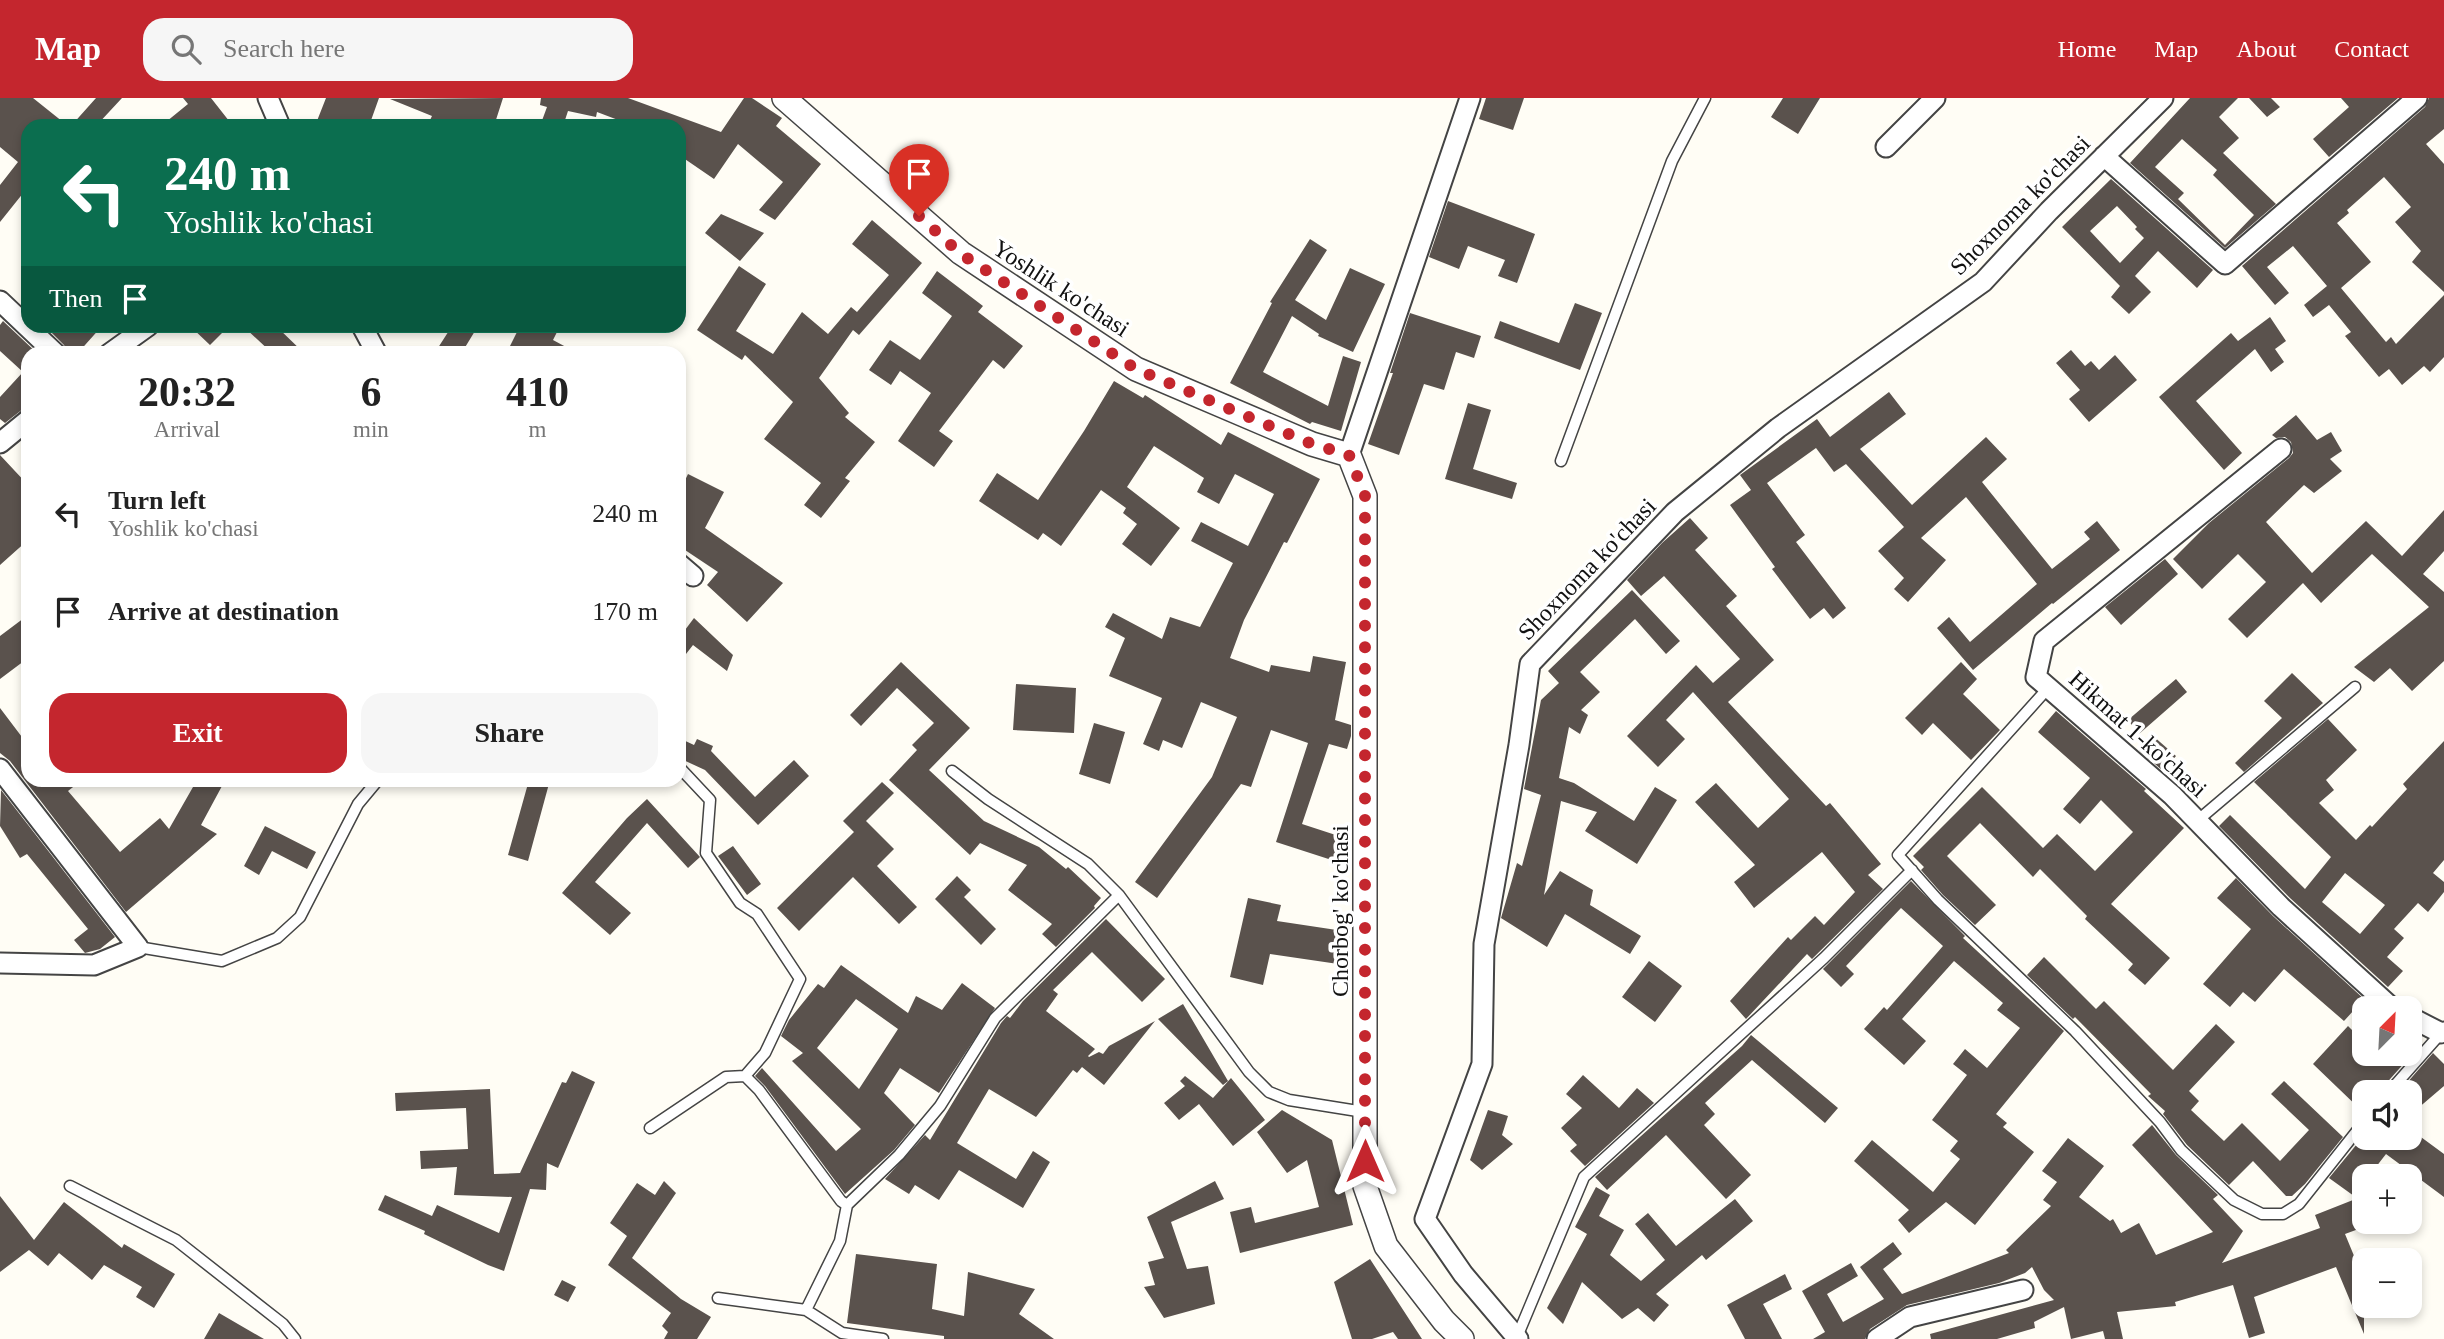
<!DOCTYPE html>
<html lang="en">
<head>
<meta charset="utf-8">
<style>
  :root { --surface:#fff; --page:#f6f6f6; --text:#222; --muted:#767676; --accent:#c4262e }
  body { margin:0; font-family:Georgia,serif; background:var(--page); color:var(--text); height:100vh; display:flex; flex-direction:column; font-size:26px; white-space:nowrap }
  * { box-sizing:border-box; margin:0 }
  p { font-size:23px; color:var(--muted) }
  .icon { flex:none; width:38px; height:38px; fill:none; stroke:currentColor; stroke-width:2; stroke-linecap:round; stroke-linejoin:round }
  .map { position:relative; flex:1; overflow:hidden }
  .sheet { position:absolute; left:21px; top:248px; width:665px; height:441px; display:flex; flex-direction:column; background:var(--surface); border-radius:21px; box-shadow:0 4px 10px #0003 }
  .sheet>* { flex:none }
  .guide { position:absolute; left:21px; top:21px; width:665px; height:214px; border-radius:21px; box-shadow:0 4px 10px #0003; background:#0b6e4f; color:#fff; overflow:hidden }
  .needle { width:46px; rotate:24deg }
  .buttons { position:absolute; left:2352px; top:898px; display:grid; gap:14px }
  .buttons a { display:grid; place-items:center; width:70px; height:70px; border-radius:14px; background:var(--surface); box-shadow:0 4px 10px #0003; font-size:35px }
  .pin { position:absolute; display:grid; place-items:center; width:60px; height:60px; color:#fff; margin:-72px -30px; border-radius:50% 50% 50% 0; rotate:-45deg; box-shadow:0 0 7px #0007 }
  .pin .icon { rotate:45deg }
  .me { position:absolute; width:77px; margin:-38px; rotate:0deg; stroke-linejoin:round; filter:drop-shadow(0 0 5px #0008) }
  .turn { display:flex; align-items:center; gap:24px; height:147px; padding:0 28px; font-size:32px }
  .turn .icon { width:91px; height:91px; stroke-width:2.5 }
  .turn b { display:block; font-size:49px; line-height:60px }
  .then { display:flex; align-items:center; height:66px; padding:0 28px; background:#0003; gap:14px; font-size:26px }
  .eta { display:flex; justify-content:space-evenly; align-items:center; height:119px; text-align:center }
  .eta b { font-size:42px; font-weight:800; line-height:49px }
  .button { display:flex; gap:14px; margin-top:auto; padding:14px 28px }
  .button a { flex:1; height:80px; border-radius:21px; background:var(--accent); color:#fff; font-size:28px; font-weight:800; line-height:80px; text-align:center }
  .button a+a { background:var(--page); color:var(--text) }
  ul { padding:0; list-style:none }
  li { display:flex; align-items:center; gap:21px; height:98px; padding:0 28px }
  li div { flex:1 }
  li b { display:block; font-size:26px }
  li em { font-style:normal }
  header { display:flex; align-items:center; gap:42px; box-sizing:border-box; height:98px; padding:0 35px; background:var(--accent); color:#fff }
  header strong { font-size:33px }
  nav { display:flex; gap:38px; margin-inline-start:auto; font-size:24px }
  .search { width:490px; height:63px; background:var(--page); display:flex; align-items:center; gap:18px; box-sizing:border-box; padding:0 24px; border-radius:21px; color:var(--muted); font-size:26px }
  .map>svg:first-child { display:block }
</style>
</head>
<body>
<header>
<strong>Map</strong>
<div class="search"><svg class="icon" aria-label="search" viewBox="0 0 24 24"><circle cx="10" cy="10" r="6"/><path d="M15 15l6 6"/></svg>Search here</div>
<nav><a>Home</a><a>Map</a><a>About</a><a>Contact</a></nav>
</header>
<div class="map">
<svg width="2444" height="1241" viewBox="0 0 2444 1241">
  <rect width="100%" height="100%" fill="#fffdf5"/>
  <path fill="#5a524d" fill-rule="evenodd" d="M0,0H33L68,28H28V89L0,124V87L18,64L0,49Z
    M96,0H122L96,28H71Z
    M183,0H211L233,28H161L188,6Z
    M326,0H379L369,28H315Z
    M503,0L494,28H427L432,18L390,1Z
    M541,0H628L721,34L744,0H752L782,20L776,28L821,66L775,122L759,112L783,84L738,46L714,81L679,57V28H634L597,14L596,19L568,13L563,28H540L547,9L540,7Z
    M1486,0H1524L1513,32L1479,21Z
    M1783,0H1820L1798,36L1771,19Z
    M2190,0H2238L2219,19L2239,40L2223,55L2276,106L2225,150L2130,65ZM2182,41L2217,72L2213,77L2254,117L2225,147L2178,101L2184,95L2155,69Z
    M2249,0H2271L2280,9L2267,19Z
    M2341,0H2398L2329,59L2313,41L2349,9Z
    M2429,0H2444V31L2426,46L2444,66V194L2412,164L2421,153L2395,124L2411,109L2384,79L2347,112L2349,115L2337,125L2371,164L2341,190L2386,244L2391,239L2396,246L2444,197V259L2430,274L2424,268L2402,287L2389,271L2379,279L2345,238L2351,234L2329,207L2313,219L2304,207L2327,188L2293,148L2267,169L2289,195L2275,207L2242,168L2425,9Z
    M2111,81L2213,172L2197,190L2158,153L2135,178L2151,194L2129,216L2111,199L2120,188L2062,129ZM2117,108L2137,129L2135,131L2144,140L2120,165L2090,133Z
    M1448,103L1535,136L1517,185L1498,178L1505,162L1468,148L1459,171L1429,159Z
    M721,116L764,135L740,163L705,135Z
    M872,122L922,165L859,237L853,232L819,280L849,315L845,319L875,344L845,380L850,383L821,420L804,407L821,385L764,341L793,304L745,257L742,262L697,232L739,168L766,186L736,233L773,256L802,214L828,236L851,209L857,214L889,177L852,146Z
    M1310,141L1327,152L1295,202L1326,222L1350,170L1385,186L1353,254L1318,238L1319,236L1292,218L1263,274L1328,308L1343,258L1361,264L1341,333L1312,324L1310,326L1230,285L1272,205L1270,204Z
    M937,173L983,208L978,214L1023,248L1004,271L993,262L939,333L953,343L934,369L898,343L931,295L900,273L891,287L869,272L890,242L920,262L952,218L922,195Z
    M1575,205L1602,215L1580,272L1494,240L1500,223L1559,245Z
    M1410,215L1481,238L1474,260L1456,254L1444,292L1424,286L1399,357L1368,346L1393,275H1390Z
    M2270,219L2286,243L2275,251L2284,264L2271,274L2255,251L2196,303L2242,355L2224,372L2159,299L2231,235L2238,243Z
    M3,223L38,256H28V307L5,325L0,321V299L23,274L0,253V227Z
    M55,228H102L77,256H68L64,247L50,233Z
    M190,228H229L210,247Z
    M243,228H276L305,256H273Z
    M452,228H478L461,256H434Z
    M520,228H560L553,242L579,256H506Z
    M2071,252L2085,268L2091,263L2099,272L2115,257L2137,282L2089,324L2069,301L2080,292L2056,265Z
    M1114,283L1143,300L1145,297L1221,347L1228,334L1320,381L1287,445L1284,444L1244,522L1230,560L1269,574L1271,567L1310,574L1313,558L1346,564L1335,622L1351,627V638L1347,651L1329,646L1302,726L1351,742L1344,766L1276,744L1308,645L1271,632L1251,689L1241,686L1157,800L1135,784L1212,679L1237,619L1201,604L1182,650L1163,642L1159,653L1143,646L1162,600L1109,578L1125,540L1105,529L1113,515L1162,541L1170,519L1200,529L1233,465L1191,443L1201,424L1248,448L1274,396L1235,376L1219,406L1197,394L1204,380L1154,348L1127,389L1180,430L1151,468L1122,446L1137,426L1123,415L1126,410L1101,392L1061,448L1043,435L1038,442L979,403L997,375L1038,402L1084,333Z
    M1889,294L1906,316L1860,351L1912,407L1986,339L2007,361L1982,384L2052,471L2090,441L2084,434L2097,423L2120,452L2053,506L2052,505L1973,572L1937,530L1949,519L1970,544L2037,486L1966,399L1921,440L1946,462L1908,504L1894,491L1904,480L1878,453L1904,429L1846,366L1834,374L1816,350L1767,385L1805,437L1796,444L1846,510L1833,521L1824,510L1810,521L1772,471L1775,469L1730,407L1751,392L1740,377L1817,321L1830,339Z
    M1468,305L1491,312L1473,371L1517,385L1512,401L1445,381Z
    M2296,317L2317,342L2331,334L2342,353L2330,361L2342,373L2314,395L2304,387L2266,424L2312,475L2366,423L2402,458L2444,412V453L2423,476L2444,494V563L2412,593L2390,570L2374,584L2354,569L2429,509L2372,456L2321,505L2303,485L2247,540L2228,521L2266,484L2238,456L2202,491L2173,461L2209,425L2289,360L2293,355L2291,344L2285,339L2276,340L2272,337Z
    M0,357L28,387V442L0,467Z
    M688,376L724,394L705,430L783,485L747,524L707,487L718,474L679,448V395Z
    M1690,420L1708,440L1695,452L1737,498L1726,508L1774,562L1728,604L1826,708L1830,705L1881,766L1868,777L1883,791L1812,861L1807,856L1746,921L1730,903L1788,839L1791,842L1815,818L1824,827L1855,794L1822,754L1754,810L1734,784L1755,767L1695,704L1716,685L1758,730L1789,701L1693,594L1666,622L1685,641L1658,669L1627,638L1696,567L1713,585L1740,561L1664,478L1641,498L1627,482L1662,445Z
    M2165,461L2178,476L2121,527L2105,509Z
    M1632,492L1680,543L1666,556L1635,521L1580,574L1600,594L1581,612L1588,617L1580,636L1569,629L1559,680L1574,685L1634,723L1655,689L1677,702L1637,766L1585,733L1597,714L1561,703L1544,797L1560,773L1593,792L1590,807L1641,838L1630,856L1565,816L1547,849L1501,820L1517,765L1522,768L1541,697L1524,691L1541,602L1559,585L1548,573Z
    M28,517V560L0,581V538Z
    M694,520L733,557L727,573L693,547L679,565V540Z
    M901,564L970,630L929,672L984,723L1039,749L1066,771L1068,769L1101,800L1094,808L1095,810L1056,849L1042,836L1052,826L1008,792L1027,767L980,745L970,757L889,682L917,652L912,647L934,625L897,590L861,628L850,617Z
    M1961,564L1977,581L1963,596L2000,632L1971,662L1933,625L1922,637L1905,620Z
    M2292,575L2323,605L2244,674L2235,665L2282,620L2264,603Z
    M2176,581L2187,594L2139,636L2128,622Z
    M1016,586L1076,590L1074,635L1013,632Z
    M0,610L28,647V682H82L68,693L120,754L160,720L169,731L197,682H212L222,688L201,727L217,736L126,814L10,663L0,655Z
    M2056,613L2146,691L2144,693L2184,730L2111,806L2170,860L2145,887L2128,872L2133,866L2085,821L2087,818L2040,771L2033,779L1980,725L1947,758L1996,807L1975,827L1943,797L1921,772L1924,769L1913,758L1982,689L2043,750L2057,736L2095,773L2133,734L2101,702L2080,726L2063,711L2090,680L2038,634Z
    M2328,621L2357,652L2326,682L2334,692L2319,705L2356,742L2370,727L2372,729L2407,691L2403,686L2444,643V762L2433,775L2444,784V794L2428,814L2418,805L2394,831L2404,840L2387,859L2403,873L2388,889L2290,800L2219,728L2230,717L2305,791L2331,759L2254,684ZM2345,775L2385,807L2360,836L2322,804Z
    M1094,625L1125,634L1110,686L1079,676Z
    M2152,637L2176,658L2163,673L2139,652Z
    M679,640L694,647L697,641L713,648L711,653L755,699L794,662L809,678L758,727L705,672L679,660Z
    M529,682H550L528,763L508,757Z
    M882,684L894,695L866,723L894,751L877,768L917,809L899,826L853,779L799,833L777,810L854,734L843,723Z
    M1,692L115,839L100,851L85,855L74,842L88,831L27,756L20,760L0,728Z
    M647,701L700,759L688,770L647,725L595,784L631,815L610,837L562,795L627,720Z
    M265,728L316,754L307,771L272,753L259,777L244,768Z
    M733,748L761,786L747,797L718,758Z
    M957,778L971,792L964,799L996,831L981,847L935,801Z
    M2236,780L2273,818L2364,901L2344,923L2284,871L2255,904L2243,894L2230,909L2203,886L2251,831L2217,800Z
    M1911,783L1965,838L1963,840L2064,933L1996,1016L2007,1025L2003,1029L2034,1054L1975,1127L1946,1104L1909,1135L1898,1122L1909,1112L1854,1063L1872,1042L1933,1094L1960,1061L1950,1053L1958,1043L1932,1022L1967,977L1953,966L1965,951L1987,970L2020,930L1997,912L2003,905L1954,863L1902,921L1926,943L1904,967L1864,931L1884,909L1887,912L1943,848L1901,810L1846,868L1854,876L1841,889L1823,871Z
    M1248,800L1281,807L1277,823L1350,834L1345,867L1270,856L1263,887L1230,879Z
    M1106,821L1165,881L1142,904L1092,854L1053,892L1058,896L1046,913L1095,951L1088,958L1089,959L1099,954L1103,956L1109,948L1155,923L1104,987L1082,969L1077,975L1073,972L1036,1019L989,991L957,1045L1016,1081L1033,1053L1050,1064L1023,1110L959,1072L939,1102L915,1087L909,1096L885,1081L925,1037L930,1042L1001,925L1007,918L1010,920L1023,903Z
    M2044,859L2096,911L2104,903L2173,972L2216,926L2235,944L2189,993L2199,1003L2191,1012L2224,1043L2242,1025L2280,1063L2309,1032L2271,996L2284,983L2343,1039L2305,1086L2292,1098H2286L2253,1063L2229,1087L2187,1047L2163,1016L2165,1013L2148,998L2151,996L2075,919L2073,921L2027,877Z
    M1649,863L1682,888L1655,924L1622,899Z
    M841,867L908,915L916,898L942,912L962,885L995,910L939,995L900,970L884,995L915,1027L894,1052L845,1096L765,988L755,978L762,970L836,1053L861,1031L792,963L803,955L781,938L789,922L818,886L824,890ZM856,901L898,931L859,991L817,950Z
    M1183,906L1228,983L1223,987L1158,921Z
    M2348,928L2364,944V956H2410V934L2422,945L2383,989L2382,994H2364V1015L2313,966Z
    M1751,937L1838,1010L1825,1025L1752,962L1705,1005L1715,1016L1704,1027L1751,1077L1726,1101L1666,1037L1607,1092L1595,1079L1742,948Z
    M2433,955L2444,966V988L2410,1017V994H2399Z
    M572,973L595,984L558,1070L547,1065L546,1092L530,1091L504,1173L488,1167L424,1136L425,1133L378,1112L385,1097L432,1118L437,1107L499,1135L512,1099L454,1097L457,1069L421,1071L420,1053L468,1051L466,1010L396,1013L395,995L490,991L494,1076L520,1075L562,984L566,985Z
    M1583,977L1619,1010L1637,990L1654,1005L1585,1068L1570,1053L1577,1047L1561,1030L1582,1010L1566,996Z
    M1185,978L1213,1000L1231,980L1265,1022L1233,1048L1199,1006L1179,1022L1164,1005L1185,988L1180,983Z
    M1282,1012L1332,1042L1353,1127L1240,1155L1230,1114L1251,1109L1255,1125L1319,1109L1307,1062L1287,1075L1257,1034Z
    M1488,1012L1508,1018L1502,1037L1513,1046L1482,1072L1470,1062Z
    M2152,1027L2176,1057L2218,1097L2213,1101L2243,1133L2222,1165L2320,1130L2315,1117L2353,1102L2364,1129L2345,1136L2364,1182V1236L2336,1169L2254,1199L2265,1235L2249,1240L2233,1187L2175,1204L2176,1208L2117,1214L2123,1241H2105L2103,1233L2071,1241L2064,1209L2034,1224L2035,1230L1997,1241H1931L1930,1236L2054,1202L2044,1192L2032,1169L2025,1175L1999,1185L1907,1207L1870,1231L1865,1241H1813L1825,1234L1802,1193L1851,1165L1858,1178L1827,1196L1843,1224L1884,1201L1860,1169L1893,1144L1902,1156L1883,1171L1902,1196L2009,1155L2006,1152L2051,1108L2043,1102L2057,1084L2042,1073L2068,1040L2104,1068L2079,1099L2110,1123L2113,1121L2121,1135L2139,1125L2156,1157L2213,1134L2132,1047Z
    M2410,1031L2444,1056V1099L2386,1056L2369,1078H2364V1085L2354,1098L2329,1080L2362,1040H2410Z
    M664,1083L676,1095L632,1160L681,1201L711,1219L697,1241H664L668,1234L662,1228L671,1215L608,1167L627,1138L610,1125L637,1085L655,1097Z
    M1215,1083L1224,1101L1171,1124L1187,1171L1208,1168L1215,1206L1164,1220L1144,1189L1155,1187L1148,1164L1164,1160L1147,1119Z
    M1596,1089L1610,1097L1599,1118L1624,1132L1610,1157L1641,1183L1665,1162L1635,1126L1648,1115L1676,1148L1735,1101L1753,1123L1706,1162L1702,1157L1656,1196L1669,1207L1654,1224L1638,1210L1622,1221L1582,1184L1563,1226L1547,1210L1587,1136L1575,1129Z
    M0,1098L34,1142L64,1104L122,1150L124,1146L175,1176L154,1210L136,1199L142,1189L104,1167L92,1182L59,1155L48,1168L29,1152L0,1174Z
    M856,1156L937,1166L932,1211L964,1218L968,1174L1035,1191L1019,1216L1054,1241H944V1238L847,1225Z
    M1370,1161L1422,1241H1398L1393,1234L1372,1241H1352L1334,1184Z
    M1785,1176L1792,1191L1763,1206L1782,1241H1745L1727,1207Z
    M562,1182L576,1189L568,1204L554,1197Z
    M219,1215L264,1241H204Z"/>
  <g fill="none" stroke-linecap="round" stroke-linejoin="round">
    <defs>
      <path id="service" d="M1561,363L1672,63L1705,0
        M2049,589L1898,757L1938,802L2075,933L2160,1024L2181,1052L2234,1102L2262,1116H2283L2299,1106L2364,1024
        M679,669L710,702L706,755L740,805L757,816L800,881L765,955L745,978L759,992L841,1103L847,1107L840,1143L806,1212L718,1200
        M952,673L988,701L1088,766L1119,797L1249,974L1269,994L1289,1002L1364,1014
        M2197,723L2355,589
        M138,849L222,863L277,840L300,819L358,706L378,682
        M2389,994L2441,935
        M650,1030L726,979L745,978
        M70,1088L176,1142L283,1226L295,1241
        M847,1107L899,1057L940,1008L995,920L1119,797
        M806,1212L842,1235L883,1241
        M1517,1239L1584,1079L1824,860L1912,772"/>
      <path id="minor" d="M268,0L280,28
        M1886,49L1935,0
        M2104,58L2225,166L2417,0
        M0,203L56,256
        M362,228L377,256
        M109,256L148,228
        M0,345L28,322
        M2281,351L2044,543L2036,579L2172,697L2281,809L2392,910
        M1349,357L1470,0
        M679,466L693,478
        M0,671L138,849L94,867L0,865
        M2410,919L2441,935L2444,934
        M1518,1241L1463,1176L1425,1121L1482,966L1484,846L1519,647L1530,566L1675,414L1778,330L1983,184L2049,113L2163,0
        M1877,1241L1910,1219L2023,1192"/>
      <path id="tertiary" d="M784,0L961,155L1136,271L1312,346L1349,357L1365,398V1088L1386,1148L1444,1223L1462,1241"/>
    </defs>
    <use href="#service" stroke="#444" stroke-width="13"/>
    <use href="#minor" stroke="#444" stroke-width="23"/>
    <use href="#tertiary" stroke="#444" stroke-width="26"/>
    <use href="#service" stroke="#fff" stroke-width="10"/>
    <use href="#minor" stroke="#fff" stroke-width="19"/>
    <use href="#tertiary" stroke="#fff" stroke-width="23"/>
  </g>
  <g fill="none" stroke-linecap="round" stroke-linejoin="round">
    <path stroke="#c4262e" stroke-width="12" stroke-dasharray="0 21.6" d="M919,118L961,156L1136,271L1312,346L1349,357L1365,398V1063"/>
  </g>
  <g text-anchor="middle" stroke-width="7" stroke-linejoin="round" paint-order="stroke">
    <g font-size="24" fill="#111" stroke="#fff">
      <text transform="translate(2020 107) rotate(-45)" y="8">Shoxnoma ko'chasi</text>
      <text transform="translate(1061 190) rotate(33)" y="8">Yoshlik ko'chasi</text>
      <text transform="translate(1587 471) rotate(-46)" y="8">Shoxnoma ko'chasi</text>
      <text transform="translate(2138 636) rotate(42)" y="8">Hikmat 1-ko'chasi</text>
      <text transform="translate(1340 813) rotate(-90)" y="8">Chorbog' ko'chasi</text>
    </g>
  </g>
</svg>
<div class="buttons">
<a><svg class="needle" viewBox="-14 -14 28 28"><path d="M0-13l5 13h-10z" fill="#e53935"/><path d="M0 13l5-13h-10z" fill="#767676"/></svg></a>
<a><svg class="icon" aria-label="sound" viewBox="0 0 24 24"><path d="M4 9h4l5-4v14l-5-4H4zM17 9q2 3 0 6"/></svg></a>
<a>+</a>
<a>−</a>
</div>
<div class="pin" style="left:919px;top:118px;background:#d93025"><svg class="icon" aria-label="arrive" viewBox="0 0 24 24"><path d="M6 21V4h12l-3 4 3 4H6"/></svg></div>
<svg class="me" style="left:1365px;top:1063px" viewBox="-20 -20 40 40"><path d="M0-17L14 15 0 8-14 15z" fill="#c4262e" stroke="#fff" stroke-width="4"/></svg>
<div class="guide">
<div class="turn"><svg class="icon" aria-label="left" viewBox="0 0 24 24"><path d="M17 20v-9H6M10 6l-5 5 5 5"/></svg><div><b>240 m</b>Yoshlik ko'chasi</div></div>
<div class="then">Then<svg class="icon" aria-label="arrive" viewBox="0 0 24 24"><path d="M6 21V4h12l-3 4 3 4H6"/></svg></div>
</div>
<section class="sheet">
<div class="eta">
<div><b>20:32</b><p>Arrival</p></div>
<div><b>6</b><p>min</p></div>
<div><b>410</b><p>m</p></div>
</div>
<ul>
<li><svg class="icon" aria-label="left" viewBox="0 0 24 24"><path d="M17 20v-9H6M10 6l-5 5 5 5"/></svg><div><b>Turn left</b><p>Yoshlik ko'chasi</p></div><em>240 m</em></li>
<li><svg class="icon" aria-label="arrive" viewBox="0 0 24 24"><path d="M6 21V4h12l-3 4 3 4H6"/></svg><div><b>Arrive at destination</b></div><em>170 m</em></li>
</ul>
<div class="button"><a>Exit</a><a>Share</a></div>
</section>
</div>
</body>
</html>
